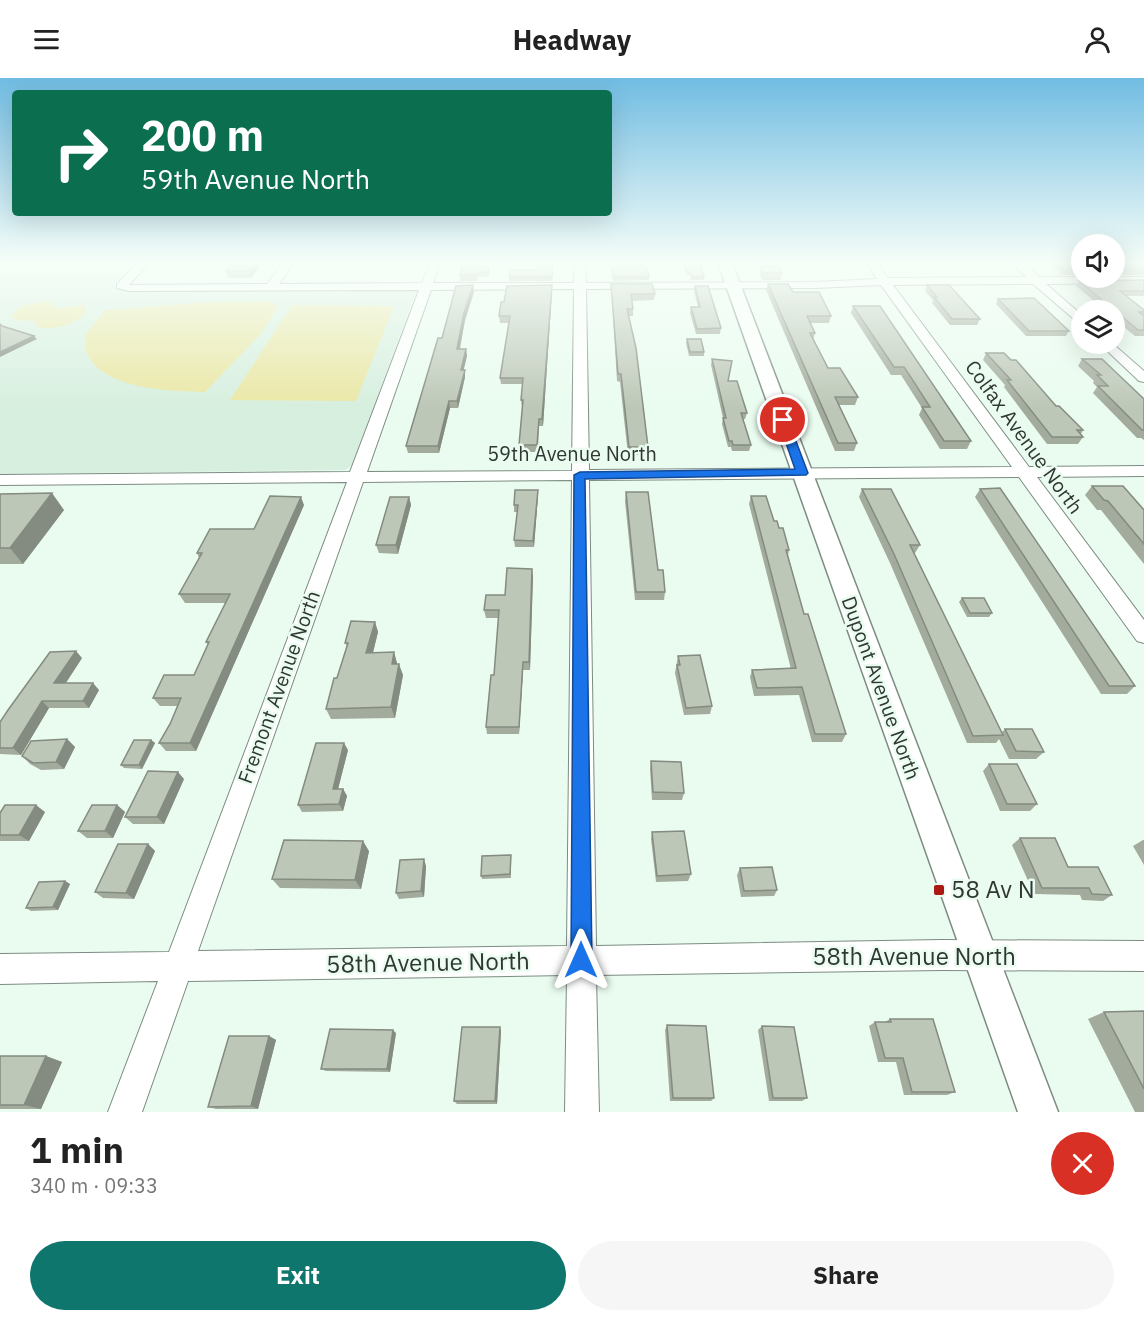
<!DOCTYPE html>
<html lang="en">
<head>
<meta charset="utf-8">
<style>
  :root { --surface:#fff; --page:#f6f6f6; --text:#222; --muted:#767676; --accent:#0f766e }
  body { margin:0; font-family:"IBM Plex Sans",sans-serif; background:var(--page); color:var(--text); height:100vh; display:flex; flex-direction:column; font-size:22px; white-space:nowrap }
  * { box-sizing:border-box; margin:0 }
  p { font-size:20px; color:var(--muted) }
  .icon { flex:none; width:33px; height:33px; fill:none; stroke:currentColor; stroke-width:2; stroke-linecap:round; stroke-linejoin:round }
  .map { position:relative; height:1034px; overflow:hidden }
  .panel { display:flex; flex-direction:column; background:var(--surface); flex:1 }
  .panel>* { flex:none }
  .banner { position:absolute; left:12px; top:12px; width:600px; height:126px; border-radius:6px; box-shadow:0 6px 24px #0002; background:#0b6e4f; color:#fff; overflow:hidden }
  .tools { position:absolute; left:1071px; top:156px; display:grid; gap:12px }
  .tools a { display:grid; place-items:center; width:54px; height:54px; border-radius:50%; background:var(--surface); box-shadow:0 6px 24px #0002; font-size:30px }
  .pin { position:absolute; display:grid; place-items:center; width:51px; height:51px; color:#fff; margin:-26px; border:3px solid #fff; border-radius:50%; box-shadow:0 2px 6px #0007 }
  .me { position:absolute; width:66px; margin:-33px; rotate:0deg; stroke-linejoin:round; filter:drop-shadow(0 0 4px #0008) }
  .turn { display:flex; align-items:center; gap:21px; height:126px; padding:0 30px; font-size:27px }
  .turn .icon { width:78px; height:78px; stroke-width:2.5 }
  .turn b { display:block; font-size:42px; line-height:51px }
  .round { display:grid; place-items:center; flex:none; width:63px; height:63px; border-radius:32px; background:var(--page) }
  .overview { display:flex; align-items:center; justify-content:space-between; height:102px; padding:0 30px }
  h1 { font-size:36px; font-weight:800; line-height:45px }
  .button { display:flex; gap:12px; margin-top:auto; padding:12px 30px }
  .button a { flex:1; height:69px; border-radius:36px; background:var(--accent); color:#fff; font-size:24px; font-weight:800; line-height:69px; text-align:center }
  .button a+a { background:var(--page); color:var(--text) }
  header { display:flex; justify-content:space-between; align-items:center; height:78px; padding:0 30px; background:var(--surface); font-size:27px; font-weight:800 }
  .map>svg:first-child { display:block }
</style>
</head>
<body>
<header><svg class="icon" aria-label="menu" viewBox="0 0 24 24"><path d="M4 6h16M4 12h16M4 18h16"/></svg>Headway<svg class="icon" aria-label="person" viewBox="0 0 24 24"><circle cx="12" cy="8" r="4"/><path d="M4 21q1-7 8-7t8 7"/></svg></header>
<div class="map">
<svg width="1144" height="1034" viewBox="0 0 1144 1034">
  <rect width="100%" height="100%" fill="#eafcf0"/>
  <path fill="#d7efdf" d="M0,185H136L114,206L115,210L128,213L410,212L416,214L352,387L345,392L0,396Z"/>
  <path fill="#eae7a5" d="M48,223L53,225L56,230L85,227L86,235C74,247 50,255 35,247L36,243L15,242L11,238L21,228Z
    M268,223L278,229L259,258L205,314C172,313 102,312 87,275C85,270 85,262 85,257L105,232L210,224Z
    M292,227L394,228L356,323L230,322Z"/>
  <g fill="none" stroke-linecap="round" stroke-linejoin="round">
    <defs>
      <path id="minor" d="M138,185H149L129,207L267,206L283,185H294L279,206L422,205L430,185H440L433,205H574L575,185H585L586,205L815,204L877,201L866,185H877L888,200L1026,199L1012,185H1023L1039,199H1144V205L1046,206L1082,237V248L1033,206L893,207L1029,389L1144,388V398L1037,399L1144,542V565L1137,563L1019,399L589,402L596,868L942,862L1144,863V893L942,892L596,897L599,1034H565L567,897L188,903L142,1034H108L158,903L0,906V876L169,874L347,404L0,407V397L350,394L419,212L129,213L117,210V206ZM881,207L1012,389L589,392L586,211L815,210ZM574,211L572,393L367,394L431,212ZM572,402L567,868L198,873L363,404Z
        M1100,266H1113L1144,293V304L1139,303Z"/>
      <path id="tertiary" d="M718,185H732L1058,1034H1018Z"/>
    </defs>
    <use href="#minor" stroke="#7c8c82" stroke-width="2"/>
    <use href="#tertiary" stroke="#7c8c82" stroke-width="3"/>
    <use href="#minor" fill="#fff" fill-rule="evenodd"/>
    <use href="#tertiary" fill="#fff" fill-rule="evenodd"/>
  </g>
  <path fill="#a3ab9d" d="M262,185L251,200H228L226,193Z
    M463,185L489,194V199H478L477,203H460V197Z
    M553,185L552,203H509V199L538,192Z
    M614,185H641V188L649,199V202L613,203L611,189V186H614Z
    M683,185H700L704,199V202H691L690,197H686Z
    M1049,185H1082V197H1062Z
    M1114,185H1144V197H1114Z
    M760,188L782,195L781,202H762L759,195Z
    M1144,202V218H1126L1144,232V258H1135L1114,241V232H1105L1076,208L1079,203Z
    M611,206L655,216L654,222L632,223L633,231V238H629L648,369L647,377H628L620,304L617,303Z
    M768,206L793,214L831,238L829,245H810L815,255L813,262L828,290L858,319L855,327H839L857,365L854,373H835L766,212Z
    M473,207L474,214L465,242L460,271H466L467,278L463,292L465,299L458,330H450L439,375H408L406,368Z
    M927,207L980,241L977,247H950L932,225L933,222L925,213Z
    M695,208L721,250L720,256H696L690,235L691,229H698L694,213Z
    M552,213L543,348H539L538,374H520L519,367L523,329H522L521,322L523,306H501L500,300L509,245H500L499,238L504,224Z
    M998,221L1069,253L1066,258H1026L996,226Z
    M853,228L971,363L967,371H940L919,337L922,330L901,297H891L851,235Z
    M687,261L704,274V278H689L686,265Z
    M986,275L1056,328L1083,352L1081,356L1083,359L1078,366H1047L1004,309L1005,307L983,282Z
    M712,281L728,303L747,335L745,341H743L751,367L749,373H732L731,369H728L722,346L723,340L711,287Z
    M1082,281L1144,321V362L1141,360H1137L1093,315L1097,309L1093,305L1094,303L1078,288Z
    M1092,408L1144,432V486L1101,432H1097L1085,417Z
    M862,411L920,467L915,475H914L1001,655L1005,651L1044,674L1036,681H1009L999,661L996,665H967L890,485L859,419Z
    M980,411L1135,608L1127,616H1101L975,419Z
    M626,414L658,492L665,514L664,522H635L625,423Z
    M0,416L64,432L23,486H0Z
    M538,418L534,469H515L514,462L518,434H514V427Z
    M751,418L774,443L779,450L789,472L788,477L804,536L846,656L842,664H812L799,617L754,618L750,599L752,592L791,591L749,426Z
    M409,419L411,427L398,476L379,475L376,467Z
    M304,427L196,673H166L159,665L170,646L177,628H160L153,620L194,597L208,567L206,564L225,525H185L179,516L199,480L197,475L254,451Z
    M533,498L530,592H523L519,656H487L486,649L494,597L499,540H486L484,532Z
    M962,520L992,535L989,539H967L959,524Z
    M375,544L378,554L373,575L394,574L397,586L403,597L395,640L331,641L326,631L347,568L345,565Z
    M678,578L712,628L710,636L684,637L675,595Z
    M82,580L66,605L99,612L89,630H49L21,677L0,676V644Z
    M67,661L75,669L64,691L41,692L30,686L22,678Z
    M151,662L155,665L142,691L124,690L121,687Z
    M348,672L338,711H343L347,718L343,733L302,734L298,727Z
    M651,683L684,715L682,722H652L650,691Z
    M989,686L1037,726L1030,733H1000L983,693Z
    M184,701L164,746H133L125,739Z
    M117,727L125,734L113,760H87L78,753Z
    M45,734L29,763H0V735Z
    M652,754L691,796L688,803L656,804L651,761Z
    M1020,760L1068,789L1112,817L1103,823L1082,822L1080,817L1034,816L1012,767Z
    M1143,762H1144V787L1133,768Z
    M148,766L155,773L134,821L103,820L95,814Z
    M369,773L361,811L280,810L272,801Z
    M511,777V800L482,801L481,798Z
    M426,788L424,819L399,821L396,815Z
    M740,790L777,812L774,818L741,819L737,797Z
    M65,803L70,806L58,832L31,833L26,830Z
    M1144,933V1034H1135L1088,941L1104,934Z
    M890,941L955,1014L947,1017H904L896,984H878L869,948L875,944H885Z
    M667,947L714,1020L711,1023H670L665,952Z
    M762,948L807,1020L802,1023H769L758,952Z
    M501,953L497,1026H457L454,1023Z
    M396,955L390,994L326,993L321,991Z
    M269,958L276,962L258,1031H216L208,1029Z
    M0,978H46L62,984L41,1031H0Z"/>
  <path fill="#848b80" d="M255,185H262L251,200L248,193Z
    M473,207L474,214L465,242L458,278L457,271L464,235Z
    M552,207V213L543,348L542,341Z
    M34,258L37,261L0,279V274Z
    M466,271L467,278L462,299L461,292Z
    M465,292V299L458,330L457,323Z
    M449,323L450,330L439,375L438,368Z
    M538,412V418L534,469L533,463Z
    M52,415L64,432L23,486L10,470Z
    M301,419L304,427L196,673L190,665Z
    M409,419L411,427L398,476L396,467Z
    M532,491L533,498L530,592L529,584Z
    M375,544L378,554L370,586L366,575Z
    M76,573L82,580L61,612L54,605Z
    M394,574L397,585L395,597L392,586Z
    M523,584V592L519,656V649Z
    M399,586L403,597L395,640L391,629Z
    M93,605L99,612L89,630L83,623Z
    M42,623L49,630L21,677L13,670Z
    M67,661L75,669L64,691L56,684Z
    M151,662L155,665L142,691L139,687Z
    M344,665L348,672L336,719L333,711Z
    M178,694L184,701L164,746L157,739Z
    M343,711L347,718L343,733L339,726Z
    M36,727L45,734L29,763L19,757Z
    M117,727L125,734L113,760L105,753Z
    M363,763L369,773L361,811L355,802Z
    M148,766L155,773L134,821L126,815Z
    M424,781L426,788L424,819L421,813Z
    M65,803L70,806L58,832L53,829Z
    M500,949L501,953L497,1026L495,1023Z
    M393,952L396,955L390,994L387,991Z
    M269,958L276,962L258,1031L251,1028Z
    M46,978L62,984L41,1031L24,1027Z"/>
  <path fill="#bdc7b7" stroke="#848b80" stroke-width="1.5" d="M233,185H255L248,193H226Z
    M463,185H487L489,194H478L477,197H460Z
    M539,185H553L552,199H509L510,192H538Z
    M614,185H641V188H646L649,199H613L611,186H614Z
    M685,185H700L704,199H692L690,194L687,193Z
    M1057,185H1082V192H1065Z
    M1114,185H1144V192H1114Z
    M760,188H779L782,195H763Z
    M1144,202V213H1120L1144,232V234H1139L1144,238V252H1138L1079,203Z
    M611,206H652L655,216H631L633,231H627L636,270L648,369H629L621,296H618Z
    M768,206H788L793,214H819L831,238H807L815,255H810L828,290H840L858,319H835L857,365H838Z
    M473,207L464,235L457,271H466L461,292H465L457,323H449L438,368H406L438,260H442L456,208Z
    M552,207L542,341H539L537,367H519L523,322H521L523,300H500L510,238H499L501,224H504L507,208Z
    M927,207H949L980,241H952L934,219H937Z
    M695,208H708L721,250L697,251L691,229H700Z
    M1034,220L1069,253H1029L998,221Z
    M853,228H880L971,363H944L922,329H930L912,301L904,289H894Z
    M0,246L2,248L34,258L0,274Z
    M687,261H701L704,274H690Z
    M986,275H1004L1011,282H1016L1056,328H1059L1083,352H1077L1083,359H1052L1007,302H1011Z
    M712,281L732,283L728,303H737L747,335H741L751,367H733L732,363H729L723,340H726Z
    M1082,281H1102L1144,321V352H1142L1098,308H1108L1097,297H1101Z
    M1092,408H1123L1144,432V466L1108,423L1104,422Z
    M1000,410L1135,608H1109L980,411Z
    M862,411H891L920,467H910L1003,657L973,658L894,476Z
    M515,412H538L533,463L514,462L518,427H514Z
    M626,414H648L658,492H663L665,514H636Z
    M52,415L10,470H0V416Z
    M270,418L301,419L190,665H159L170,646L181,620H153L164,597H194L209,564H206L230,516H179L202,475H197L210,451H254Z
    M751,418H766L774,443H777L779,450H783L789,472H786L804,536H808L846,656H815L802,609L757,610L752,592L796,590Z
    M390,419H409L396,467H376Z
    M507,490L532,491L529,584H523L519,649H486L491,597H494L499,532H484L486,517H505Z
    M962,520H984L992,535H970Z
    M351,543L375,544L366,575L394,574L392,586H399L391,629L326,631L334,600H337L348,565H345Z
    M76,573L54,605H93L83,623H42L13,670H0V644L8,632L50,574Z
    M700,577L712,628L686,630L677,587H680L678,578Z
    M1005,651H1032L1044,674L1016,673Z
    M67,661L56,684L33,685L22,678L31,663Z
    M134,662H151L139,687H121Z
    M316,665H344L333,711H343L339,726L298,727Z
    M651,683L681,684L684,715L653,714Z
    M989,686H1017L1037,726H1007Z
    M148,693L178,694L157,739H125Z
    M5,727H36L19,757H0V735Z
    M92,727H117L105,753H78Z
    M684,753L691,796L657,798L652,754Z
    M1020,760H1055L1068,789H1098L1112,817L1092,816L1089,810H1042Z
    M284,762L363,763L355,802L272,801Z
    M118,766H148L126,815L95,814Z
    M511,777L510,796L481,798L482,778Z
    M424,781L421,813L396,815L400,782Z
    M772,789L777,812L744,813L740,790Z
    M65,803L53,829L26,830L39,804Z
    M1144,933V1011L1104,934Z
    M890,941H933L955,1014H912L903,980H885L875,944H891Z
    M667,947L706,948L714,1020H673Z
    M762,948L794,949L807,1020H773Z
    M462,949H500L495,1023H454Z
    M330,951L393,952L387,991H321Z
    M229,958H269L251,1028L208,1029Z
    M0,978H46L24,1027H0Z"/>
  <linearGradient id="sky" x2="0" y2="1"><stop stop-color="#70bce2"/><stop offset="0.56" stop-color="#f6fef8"/><stop offset="1" stop-color="#f6fef8" stop-opacity="0"/></linearGradient>
  <rect width="1144" height="330" fill="url(#sky)"/>
  <path fill="#1a73e8" stroke="#114b97" stroke-width="1.5" d="M783,339L788,342L808,395L806,397L585,401L592,882L589,890L581,893L574,890L571,882L574,397L580,394L795,391L778,342Z"/>
  <rect fill="#ab1915" stroke="#eafcf0" stroke-width="2" x="933" y="806" width="12" height="12" rx="3"/>
  <g text-anchor="middle" stroke-width="5" stroke-linejoin="round" paint-order="stroke">
    <g font-size="20" fill="#303732" stroke="#eafcf0">
      <text transform="translate(1024 359) rotate(54)" y="7">Colfax Avenue North</text>
      <text x="572" y="383">59th Avenue North</text>
      <text transform="translate(279 609) rotate(-70)" y="7">Fremont Avenue North</text>
      <text transform="translate(881 610) rotate(70)" y="7">Dupont Avenue North</text>
    </g>
    <g font-size="24" fill="#303732" stroke="#eafcf0" text-anchor="start">
      <text x="951" y="820">58 Av N</text>
    </g>
    <g font-size="24" fill="#303732" stroke="#eafcf0">
      <text x="914" y="887">58th Avenue North</text>
      <text transform="translate(428 885) rotate(-1)" y="8">58th Avenue North</text>
    </g>
  </g>
</svg>
<div class="tools">
<a><svg class="icon" aria-label="sound" viewBox="0 0 24 24"><path d="M4 9h4l5-4v14l-5-4H4zM17 9q2 3 0 6"/></svg></a>
<a><svg class="icon" aria-label="layers" viewBox="0 0 24 24"><path d="M12 4l9 5-9 5-9-5zM3 14l9 5 9-5"/></svg></a>
</div>
<div class="pin" style="left:783px;top:342px;background:#d93025"><svg class="icon" aria-label="arrive" viewBox="0 0 24 24"><path d="M6 21V4h12l-3 4 3 4H6"/></svg></div>
<svg class="me" style="left:581px;top:882px" viewBox="-20 -20 40 40"><path d="M0-17L14 15 0 8-14 15z" fill="#1a73e8" stroke="#fff" stroke-width="4"/></svg>
<div class="banner">
<div class="turn"><svg class="icon" aria-label="right" viewBox="0 0 24 24"><path d="M7 20v-9h11M14 6l5 5-5 5"/></svg><div><b>200 m</b>59th Avenue North</div></div>
</div>
</div>
<section class="panel">
<div class="overview"><div><h1>1 min</h1><p>340 m · 09:33</p></div><a class="round" style="background:#d93025;color:#fff"><svg class="icon" aria-label="close" viewBox="0 0 24 24"><path d="M6 6l12 12M18 6L6 18"/></svg></a></div>
<div class="button"><a>Exit</a><a>Share</a></div>
</section>
</body>
</html>
